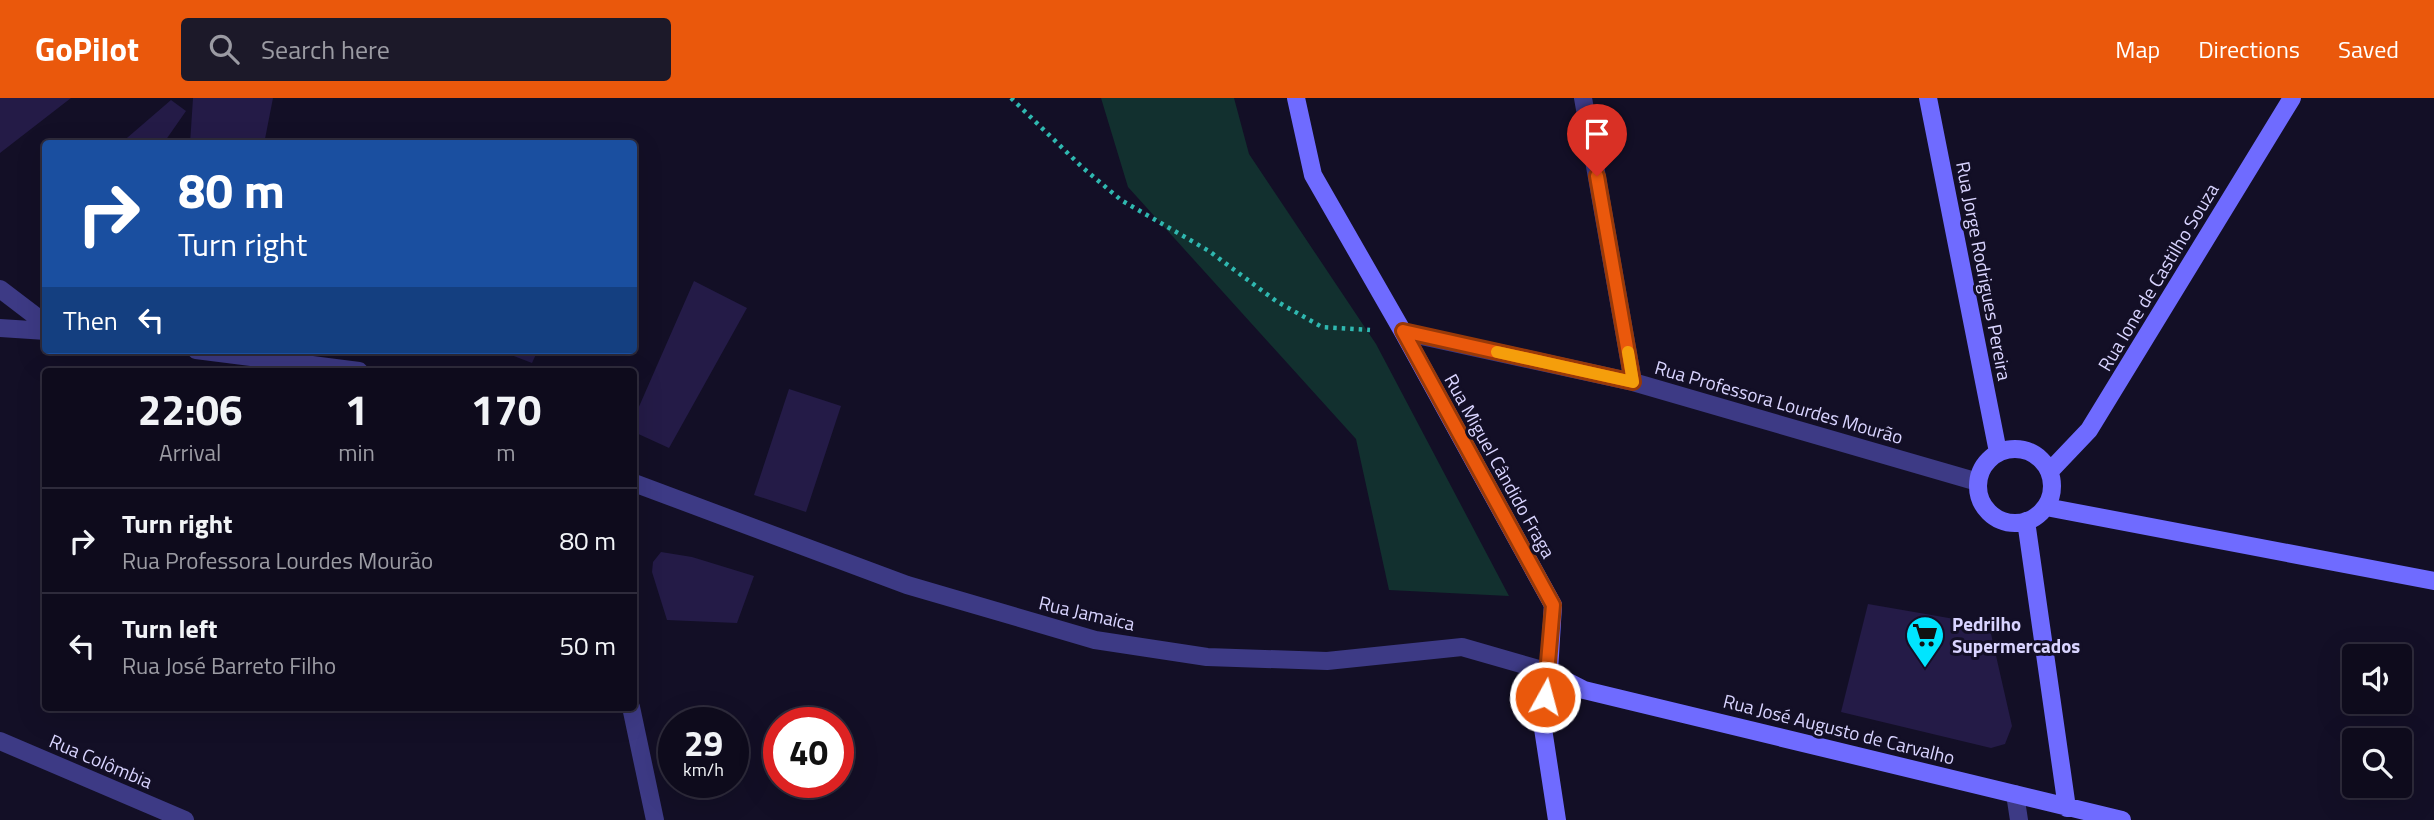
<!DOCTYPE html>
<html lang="en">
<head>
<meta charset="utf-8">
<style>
  :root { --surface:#0e0b1c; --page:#1c1929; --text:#f1f3f6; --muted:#9b9ba3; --line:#2e2b3b; --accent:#ea580c }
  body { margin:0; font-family:"Titillium Web",sans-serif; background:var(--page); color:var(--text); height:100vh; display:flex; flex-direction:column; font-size:26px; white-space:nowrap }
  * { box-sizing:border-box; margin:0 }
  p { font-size:23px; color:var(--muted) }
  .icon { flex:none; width:38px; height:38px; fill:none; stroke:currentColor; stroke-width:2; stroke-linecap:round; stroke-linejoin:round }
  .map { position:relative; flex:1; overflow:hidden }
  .side { position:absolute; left:42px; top:270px; width:595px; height:343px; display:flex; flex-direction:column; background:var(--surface); border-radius:7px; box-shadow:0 7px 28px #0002,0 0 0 2px var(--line) }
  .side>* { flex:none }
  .guide { position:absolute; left:42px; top:42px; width:595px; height:214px; border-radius:7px; box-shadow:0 7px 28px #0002,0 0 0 2px var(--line); background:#1a4fa0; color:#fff; overflow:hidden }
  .controls { position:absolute; left:2342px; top:546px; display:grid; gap:14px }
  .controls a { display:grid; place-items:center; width:70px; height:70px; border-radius:7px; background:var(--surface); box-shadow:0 7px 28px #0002,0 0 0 2px var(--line); font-size:35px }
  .speed { position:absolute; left:658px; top:609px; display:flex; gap:14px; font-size:35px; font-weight:700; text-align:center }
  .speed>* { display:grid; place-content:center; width:91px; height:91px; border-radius:50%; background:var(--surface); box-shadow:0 7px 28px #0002,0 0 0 2px var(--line); line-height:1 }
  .speed small { font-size:18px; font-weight:400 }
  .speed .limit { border:10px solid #d22; background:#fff; color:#111 }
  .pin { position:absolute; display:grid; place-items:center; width:60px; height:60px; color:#fff; margin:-72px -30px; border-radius:50% 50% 50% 0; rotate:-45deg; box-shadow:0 0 7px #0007 }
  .pin .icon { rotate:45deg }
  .me { position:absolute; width:77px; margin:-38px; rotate:7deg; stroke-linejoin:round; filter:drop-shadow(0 0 5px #0008) }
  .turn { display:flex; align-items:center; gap:24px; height:147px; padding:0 21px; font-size:32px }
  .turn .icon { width:91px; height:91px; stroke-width:2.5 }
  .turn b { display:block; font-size:49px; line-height:60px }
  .then { display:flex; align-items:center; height:66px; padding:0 21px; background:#0003; gap:14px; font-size:26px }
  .eta { display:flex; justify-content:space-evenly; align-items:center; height:119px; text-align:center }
  .eta b { font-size:42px; font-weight:700; line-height:49px }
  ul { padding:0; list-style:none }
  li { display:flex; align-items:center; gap:21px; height:105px; padding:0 21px; border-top:2px solid var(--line) }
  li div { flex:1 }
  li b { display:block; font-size:26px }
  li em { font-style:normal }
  header { display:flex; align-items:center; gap:42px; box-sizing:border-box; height:98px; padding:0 35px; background:var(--accent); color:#fff }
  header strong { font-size:33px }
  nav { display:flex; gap:38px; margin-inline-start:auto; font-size:24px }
  .search { width:490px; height:63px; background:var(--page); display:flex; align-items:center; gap:18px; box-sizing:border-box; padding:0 24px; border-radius:7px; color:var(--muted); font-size:26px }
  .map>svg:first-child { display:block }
</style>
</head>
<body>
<header>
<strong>GoPilot</strong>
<div class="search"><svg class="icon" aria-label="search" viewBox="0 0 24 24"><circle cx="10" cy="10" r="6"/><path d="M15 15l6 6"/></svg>Search here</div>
<nav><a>Map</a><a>Directions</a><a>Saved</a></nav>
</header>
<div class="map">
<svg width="2434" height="722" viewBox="0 0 2434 722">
  <rect width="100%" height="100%" fill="#130f26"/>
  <path fill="#12302f" d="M1101,0H1234L1249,56L1376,246L1509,498L1389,492L1356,341L1128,89Z"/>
  <path fill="#241b47" d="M0,0H71L0,55Z
    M193,0H273L264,46H190Z
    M171,2L186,13L163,46H120Z
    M694,183L747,210L669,350L634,334V320Z
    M498,252H538L532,265Z
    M789,291L841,308L806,414L754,397Z
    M661,454L692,459L754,478L737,525L667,522L652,474L653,464Z
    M1868,506L1989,527L2012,628L2005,646L1991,650L1841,614Z"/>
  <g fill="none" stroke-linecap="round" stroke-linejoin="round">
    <path stroke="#2fb8b0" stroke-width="4.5" stroke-dasharray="3.5 5" stroke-linecap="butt" d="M1011,0L1082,69L1121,102L1209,153L1276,203L1322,229L1370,232"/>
    <path stroke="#3d3a85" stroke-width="18" d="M1583,0L1633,284
      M0,191L46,226
      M0,230L46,233
      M1403,234L1633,284L1978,384
      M196,252L359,273
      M634,385L907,487L1095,542L1207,559L1327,563L1462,549L1549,574
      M631,609L655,722
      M0,643L185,722
      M2015,696L2019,722"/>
    <path stroke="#6f6bff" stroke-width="18" d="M1296,0L1313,77L1403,234L1553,507L1549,574L1542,624L1557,722
      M1928,0L1998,354
      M1978 388a37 37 0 1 1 74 0a37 37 0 1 1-74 0Z
      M2050,373L2089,332L2292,0
      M2046,409L2434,483
      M2026,423L2067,710
      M1549,574L1584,592L2122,722"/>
  </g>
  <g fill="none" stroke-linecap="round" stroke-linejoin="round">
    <defs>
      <path id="route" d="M1545,599L1553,507L1403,233L1633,284L1597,78"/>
    </defs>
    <use href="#route" stroke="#983908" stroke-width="18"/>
    <use href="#route" stroke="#ea580c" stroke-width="12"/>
    <path stroke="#f59e0b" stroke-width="12" d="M1497,254L1633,284L1628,254"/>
  </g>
  <defs>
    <symbol id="supermarket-pin" viewBox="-11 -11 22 30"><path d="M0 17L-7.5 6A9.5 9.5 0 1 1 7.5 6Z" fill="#00e5ff" stroke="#130f26"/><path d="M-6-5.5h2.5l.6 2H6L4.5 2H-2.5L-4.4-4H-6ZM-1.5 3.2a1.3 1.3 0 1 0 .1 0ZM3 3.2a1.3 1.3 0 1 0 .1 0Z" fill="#111"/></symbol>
  </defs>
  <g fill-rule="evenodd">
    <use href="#supermarket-pin" x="1903" y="515" width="44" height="60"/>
  </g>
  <g text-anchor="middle" stroke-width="6" stroke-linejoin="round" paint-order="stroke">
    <g font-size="19" fill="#d9d4ff" stroke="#130f26">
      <text transform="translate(1984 173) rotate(79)" y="7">Rua Jorge Rodrigues Pereira</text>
      <text transform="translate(2158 179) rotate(-59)" y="7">Rua Ione de Castilho Souza</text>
      <text transform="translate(1779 304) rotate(16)" y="7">Rua Professora Lourdes Mourão</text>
      <text transform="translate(1500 368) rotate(61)" y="7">Rua Miguel Cândido Fraga</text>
      <text transform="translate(1087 515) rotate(13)" y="7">Rua Jamaica</text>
      <text transform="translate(1839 631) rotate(14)" y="7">Rua José Augusto de Carvalho</text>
      <text transform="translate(101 663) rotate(23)" y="7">Rua Colômbia</text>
    </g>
    <g font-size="19" font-weight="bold" fill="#d9d4ff" stroke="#130f26" text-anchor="start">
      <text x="1952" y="533">Pedrilho<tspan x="1952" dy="22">Supermercados</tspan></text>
    </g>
  </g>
</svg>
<div class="controls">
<a><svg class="icon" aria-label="sound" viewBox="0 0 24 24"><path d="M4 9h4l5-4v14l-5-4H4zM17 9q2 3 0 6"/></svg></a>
<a><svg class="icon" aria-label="search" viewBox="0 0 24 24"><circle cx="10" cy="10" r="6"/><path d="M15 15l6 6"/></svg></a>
</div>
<div class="speed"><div>29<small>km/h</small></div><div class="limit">40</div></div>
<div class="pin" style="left:1597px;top:78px;background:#d93025"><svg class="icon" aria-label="arrive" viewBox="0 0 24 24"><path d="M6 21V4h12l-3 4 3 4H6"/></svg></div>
<svg class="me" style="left:1545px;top:599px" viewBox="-20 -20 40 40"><circle r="17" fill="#ea580c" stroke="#fff" stroke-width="3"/><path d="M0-11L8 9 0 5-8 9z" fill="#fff"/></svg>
<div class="guide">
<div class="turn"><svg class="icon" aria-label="right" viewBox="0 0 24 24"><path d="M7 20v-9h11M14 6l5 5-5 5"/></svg><div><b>80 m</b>Turn right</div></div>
<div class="then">Then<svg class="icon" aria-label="left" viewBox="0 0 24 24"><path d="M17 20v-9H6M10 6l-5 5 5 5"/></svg></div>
</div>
<section class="side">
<div class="eta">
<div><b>22:06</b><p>Arrival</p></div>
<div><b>1</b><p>min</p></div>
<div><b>170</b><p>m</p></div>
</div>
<ul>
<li><svg class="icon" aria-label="right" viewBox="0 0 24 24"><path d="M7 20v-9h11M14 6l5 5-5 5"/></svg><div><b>Turn right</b><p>Rua Professora Lourdes Mourão</p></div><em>80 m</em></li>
<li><svg class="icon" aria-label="left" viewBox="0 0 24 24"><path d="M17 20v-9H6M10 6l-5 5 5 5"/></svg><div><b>Turn left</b><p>Rua José Barreto Filho</p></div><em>50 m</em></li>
</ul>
</section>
</div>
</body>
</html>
